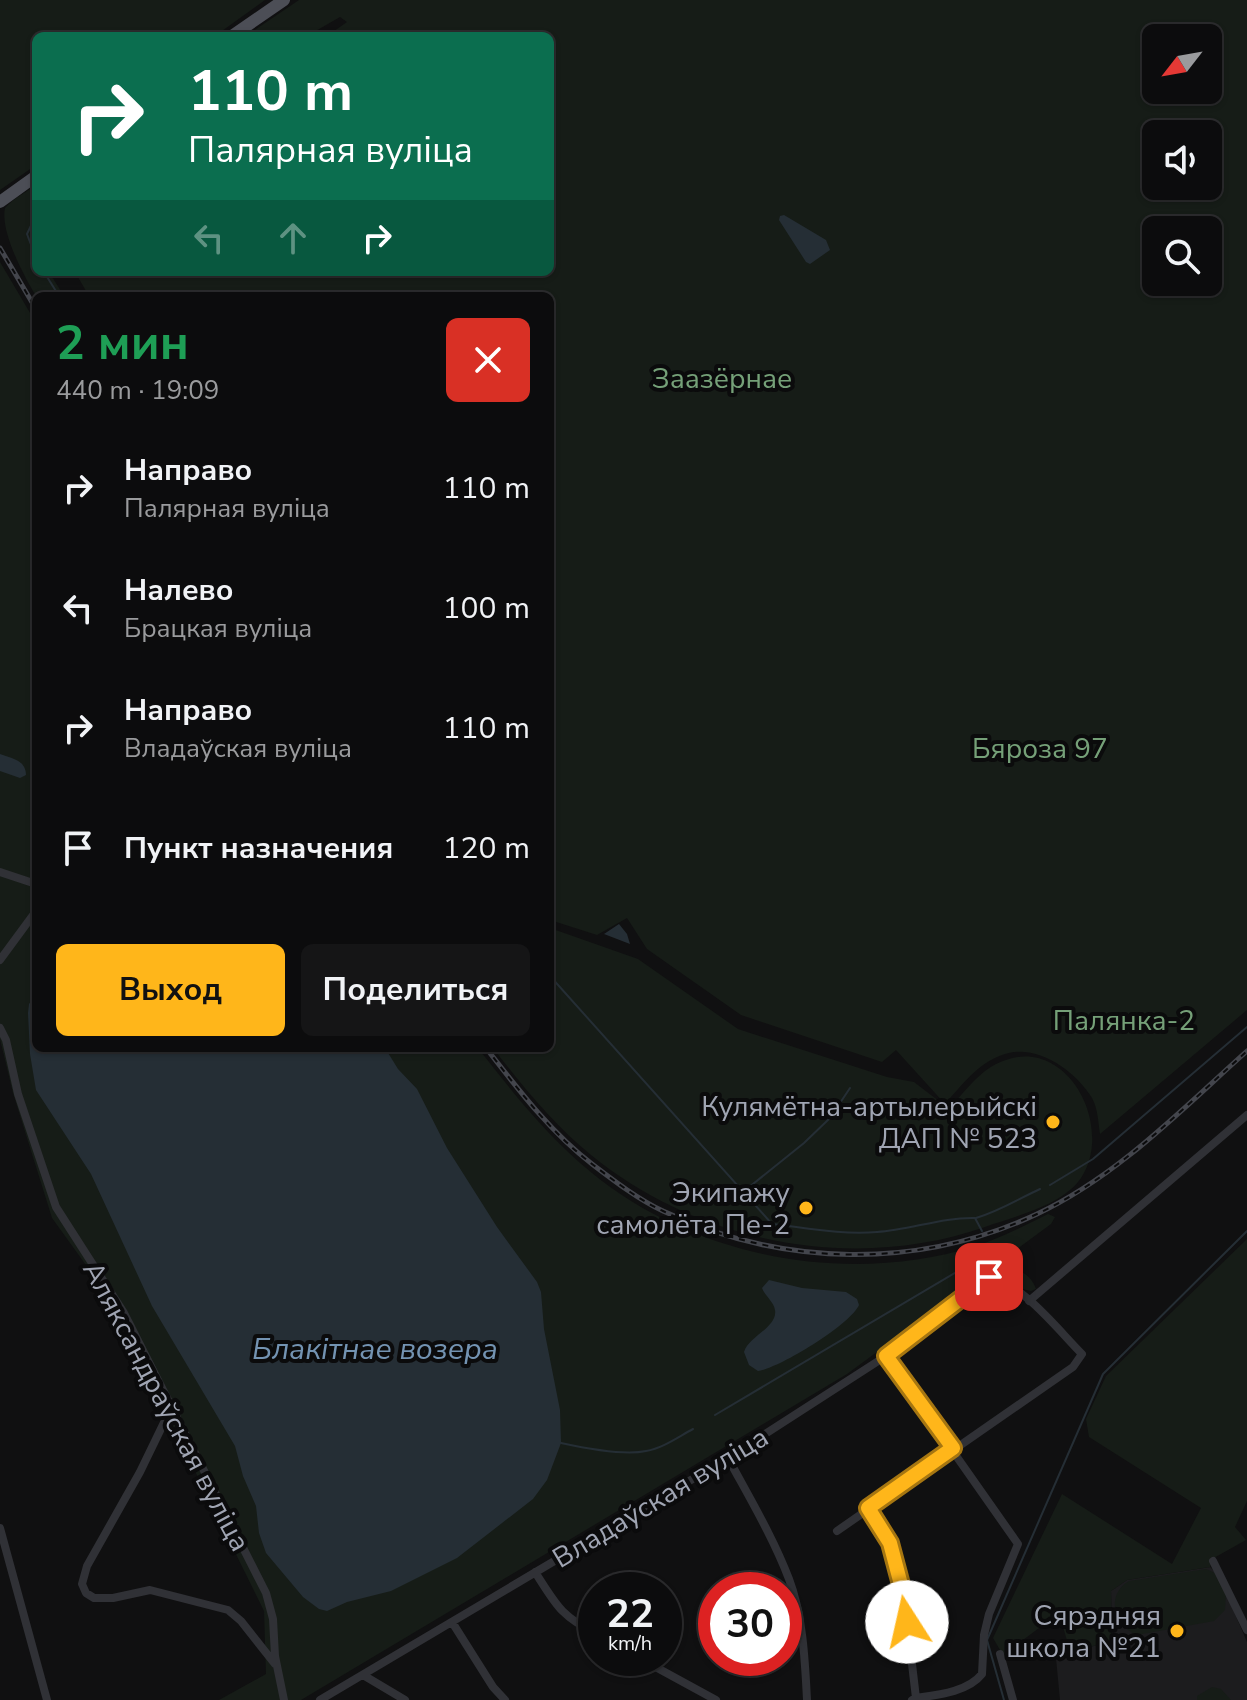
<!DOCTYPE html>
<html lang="ru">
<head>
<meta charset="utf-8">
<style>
  :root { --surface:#0c0c0d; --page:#151516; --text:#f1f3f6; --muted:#9a9b9d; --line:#2c2c2e; --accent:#ffb61a }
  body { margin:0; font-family:"Nunito Sans",sans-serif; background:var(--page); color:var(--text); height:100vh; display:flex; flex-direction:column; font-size:30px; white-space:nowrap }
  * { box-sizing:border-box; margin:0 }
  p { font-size:26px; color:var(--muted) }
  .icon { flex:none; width:44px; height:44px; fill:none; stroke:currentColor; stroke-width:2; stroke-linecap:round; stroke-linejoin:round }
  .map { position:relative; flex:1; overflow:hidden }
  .sheet { position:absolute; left:32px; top:292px; width:522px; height:760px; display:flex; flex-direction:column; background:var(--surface); border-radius:12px; box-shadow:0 2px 6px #0004,0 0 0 2px var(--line) }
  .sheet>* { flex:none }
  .top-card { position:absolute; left:32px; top:32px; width:522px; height:244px; border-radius:12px; box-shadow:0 2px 6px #0004,0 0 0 2px var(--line); background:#0b6e4f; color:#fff; overflow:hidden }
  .needle { width:52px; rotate:239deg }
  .buttons { position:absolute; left:1142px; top:24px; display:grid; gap:16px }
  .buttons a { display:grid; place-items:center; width:80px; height:80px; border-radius:12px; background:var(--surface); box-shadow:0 2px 6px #0004,0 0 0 2px var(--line); font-size:40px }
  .speed { position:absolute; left:578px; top:1572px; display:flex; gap:16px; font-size:40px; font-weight:700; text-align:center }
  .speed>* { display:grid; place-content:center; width:104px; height:104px; border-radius:50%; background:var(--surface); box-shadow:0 2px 6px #0004,0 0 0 2px var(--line); line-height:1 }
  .speed small { font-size:20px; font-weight:400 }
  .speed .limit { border:12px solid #d22; background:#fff; color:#111 }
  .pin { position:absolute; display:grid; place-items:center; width:68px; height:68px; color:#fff; margin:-34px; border-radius:16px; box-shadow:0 4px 12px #0006 }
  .me { position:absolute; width:88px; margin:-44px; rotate:350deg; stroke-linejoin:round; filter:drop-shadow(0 0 6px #0008) }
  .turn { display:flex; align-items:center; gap:28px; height:168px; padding:0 24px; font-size:36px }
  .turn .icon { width:104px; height:104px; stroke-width:2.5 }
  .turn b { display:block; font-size:56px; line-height:68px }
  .lanes { display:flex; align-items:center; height:76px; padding:0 24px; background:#0003; justify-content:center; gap:40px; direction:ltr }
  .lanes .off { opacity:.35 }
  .round { display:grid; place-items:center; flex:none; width:84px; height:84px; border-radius:12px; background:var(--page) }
  .summary { display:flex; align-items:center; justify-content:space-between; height:136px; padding:0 24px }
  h1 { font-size:48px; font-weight:700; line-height:60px; color:#1e9e55 }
  .primary-button { display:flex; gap:16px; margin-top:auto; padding:16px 24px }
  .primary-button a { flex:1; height:92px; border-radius:12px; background:var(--accent); color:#111; font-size:32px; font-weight:700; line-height:92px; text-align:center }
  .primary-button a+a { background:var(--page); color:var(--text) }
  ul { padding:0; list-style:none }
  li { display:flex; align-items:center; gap:24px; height:120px; padding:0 24px }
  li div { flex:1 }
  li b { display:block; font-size:30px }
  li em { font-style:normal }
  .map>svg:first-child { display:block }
</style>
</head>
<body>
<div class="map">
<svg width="1247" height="1700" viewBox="0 0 1247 1700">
  <rect width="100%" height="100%" fill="#101011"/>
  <path fill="#1c1c1e" d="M1210,1567L1218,1575L1247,1642V1700H1060L1056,1658L1112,1640L1111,1591L1127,1580Z"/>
  <path fill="#161c17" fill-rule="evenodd" d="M0,0H265L215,36H36V165L0,190Z
    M299,0H1247V1010L1100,1134C1098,1122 1098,1109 1092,1098C1075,1070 1035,1042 1002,1055C978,1063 961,1086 945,1104L896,1050L882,1062L741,1015L647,949L627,918L597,935L550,920V296H89L75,272H550V36H327L347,22L340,17L307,36H246ZM1156,38H1208V90H1156ZM1156,134H1208V186H1156ZM1156,230H1208V282H1156Z
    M36,185V220L32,225L30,236L36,251V272H49L64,296H36C24,276 0,232 5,208C13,199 26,192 36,185Z
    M0,262L36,323V1048H478C513,1093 548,1137 592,1173C696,1258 848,1286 976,1246C1001,1238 1024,1226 1048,1214L1055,1217L1051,1224L847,1374L301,1700H219L266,1674L264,1611L109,1297L52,1218L13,1093L0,1039Z
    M550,928L638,959L738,1029L887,1077L914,1082L944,1105L953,1104C970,1086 983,1066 1009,1059C1070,1041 1114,1128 1081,1178C1062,1206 1015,1216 985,1227C853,1273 699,1243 591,1155C554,1125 522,1086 493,1048H550Z
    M1247,1239V1501L1235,1527L1246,1540L1212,1559L1210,1567L1127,1580L1111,1591L1112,1640L1056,1658L1057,1650L1068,1644L1059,1613L1003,1655L993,1638L1062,1494L1172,1564L1201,1508L1089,1437L1086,1419L1106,1376Z
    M1007,1268C1020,1269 1032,1276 1036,1289L1031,1291C1021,1290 1008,1281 1000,1274L1001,1269Z
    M1206,1569L1215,1573L1226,1595L1225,1610L1214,1621L1137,1635C1114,1626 1105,1595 1129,1581Z
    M1212,1687L1221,1689L1231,1700H1197V1696Z"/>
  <path fill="#252e35" d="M784,215L826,240L830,250L810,264L806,262L779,220L780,216Z
    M0,754C11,758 26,760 26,775L20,778L0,771Z
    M619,924L627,934L630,944L604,934Z
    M36,994V1048H385L398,1069L417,1089L447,1148L497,1227L537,1282L541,1292L544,1329L560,1410L561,1443L547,1480L533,1499L457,1558L391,1591L347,1602L327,1611L319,1609L303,1597L266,1553L259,1533L256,1506L243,1476L235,1446L152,1306L91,1174L36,1090L30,1054L28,1013L29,1004Z
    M769,1280L802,1288L846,1292L857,1299L859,1305C851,1324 780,1368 758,1371L749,1365L744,1352C749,1336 778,1327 775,1310C774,1302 765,1296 762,1288Z"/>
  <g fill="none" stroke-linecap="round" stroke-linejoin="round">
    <path stroke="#252e35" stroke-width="2" d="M36,215L27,234L36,258
      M44,272L59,296
      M550,976L772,1224C807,1228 842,1235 877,1232C910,1230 942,1217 975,1218L982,1231
      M1050,1185L1093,1159L1247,1027
      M743,1192L804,1143L830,1118L850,1088
      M976,1218C1000,1211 1018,1199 1040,1189
      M715,1415L975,1261
      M561,1443C584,1448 623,1456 646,1451C663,1448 678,1437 693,1429
      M1004,1700L987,1640L1103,1374L1247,1231"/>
    <path stroke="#303136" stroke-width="8" d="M0,872L36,884
      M0,960L36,911
      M0,1028L6,1040L18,1094L56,1207L124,1313L266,1593L273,1619L275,1656L284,1700
      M1029,1301L1247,1115
      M886,1356L1018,1544L989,1614L984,1635L982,1674C968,1692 937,1695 916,1698
      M172,1406L140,1472L87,1566L82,1584L86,1593L94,1598H113L150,1590L228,1610L241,1621L275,1664
      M728,1458C749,1497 773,1537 789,1579C803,1616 805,1660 807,1700
      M868,1508L890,1543L904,1596L916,1698L912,1700
      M0,1528L47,1700
      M1213,1561L1247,1630
      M535,1572C557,1606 560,1615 596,1634
      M452,1622L493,1687L505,1700
      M1000,1654L1013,1700
      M639,1658L716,1700
      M363,1675L405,1700
      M320,1700L728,1458L886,1356L989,1277C1023,1284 1058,1330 1082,1354L1073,1367L837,1531"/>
    <path stroke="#4c4e56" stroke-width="12" d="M232,36L284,0
      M0,202L36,176"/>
    <defs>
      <path id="rail" d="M0,248L36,309
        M486,1048C518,1089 550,1132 592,1164C613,1180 639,1200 663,1211C782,1267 918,1270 1037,1214C1118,1176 1182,1109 1247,1051"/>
    </defs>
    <use href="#rail" stroke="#43454c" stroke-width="5"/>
    <use href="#rail" stroke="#0b0b0c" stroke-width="2" stroke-dasharray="6" stroke-linecap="butt"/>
  </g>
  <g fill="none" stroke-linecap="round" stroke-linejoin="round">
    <defs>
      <path id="route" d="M907,1622L904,1596L890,1543L868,1508L953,1448L886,1356L989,1277"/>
    </defs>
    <use href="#route" stroke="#a67611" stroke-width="20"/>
    <use href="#route" stroke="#ffb61a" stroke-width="14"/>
  </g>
  <g fill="#ffb61a" stroke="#0b0b0c" stroke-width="3">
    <circle cx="1053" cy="1122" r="8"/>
    <circle cx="806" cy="1208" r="8"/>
    <circle cx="1177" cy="1631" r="8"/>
  </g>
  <g text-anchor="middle" stroke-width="8" stroke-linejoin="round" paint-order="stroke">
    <g font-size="28" fill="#75a078" stroke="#0b0b0c">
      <text x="722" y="388">Заазёрнае</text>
      <text x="1040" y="758">Бяроза 97</text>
      <text x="1124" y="1030">Палянка-2</text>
    </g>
    <g font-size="28" fill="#a0a5b3" stroke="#0b0b0c" text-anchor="end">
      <text x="1037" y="1116">Кулямётна-артылерыйскі<tspan x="1037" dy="32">ДАП № 523</tspan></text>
      <text x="790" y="1202">Экипажу<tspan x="790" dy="32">самолёта Пе-2</tspan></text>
      <text x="1161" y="1625">Сярэдняя<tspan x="1161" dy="32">школа №21</tspan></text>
    </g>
    <g font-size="28" fill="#a0a5b3" stroke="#0b0b0c">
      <text transform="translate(167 1406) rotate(62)" y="10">Аляксандраўская вуліца</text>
      <text transform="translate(660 1497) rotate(-31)" y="10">Владаўская вуліца</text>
    </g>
    <g font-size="30" font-style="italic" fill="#7393b2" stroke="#0b0b0c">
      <text x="375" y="1359">Блакітнае возера</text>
    </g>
  </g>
</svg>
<div class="buttons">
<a><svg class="needle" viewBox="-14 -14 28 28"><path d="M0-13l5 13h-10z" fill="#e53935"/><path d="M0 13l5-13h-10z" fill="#9a9b9d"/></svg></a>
<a><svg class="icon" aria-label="sound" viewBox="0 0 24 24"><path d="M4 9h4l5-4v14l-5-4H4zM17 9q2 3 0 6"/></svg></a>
<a><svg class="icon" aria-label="search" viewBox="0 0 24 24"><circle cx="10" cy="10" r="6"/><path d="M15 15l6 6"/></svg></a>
</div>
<div class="speed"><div>22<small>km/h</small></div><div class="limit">30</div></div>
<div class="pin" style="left:989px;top:1277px;background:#d93025"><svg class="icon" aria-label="arrive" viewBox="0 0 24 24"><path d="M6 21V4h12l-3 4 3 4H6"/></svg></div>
<svg class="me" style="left:907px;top:1622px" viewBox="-20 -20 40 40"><circle r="19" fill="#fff"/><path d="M0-13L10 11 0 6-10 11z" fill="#ffb61a"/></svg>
<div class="top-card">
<div class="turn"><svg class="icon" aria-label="right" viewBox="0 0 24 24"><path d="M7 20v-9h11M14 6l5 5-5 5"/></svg><div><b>110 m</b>Палярная вуліца</div></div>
<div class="lanes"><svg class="icon off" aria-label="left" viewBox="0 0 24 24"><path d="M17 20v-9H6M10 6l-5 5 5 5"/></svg><svg class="icon off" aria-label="ahead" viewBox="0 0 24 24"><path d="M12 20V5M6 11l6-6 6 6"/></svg><svg class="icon" aria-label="right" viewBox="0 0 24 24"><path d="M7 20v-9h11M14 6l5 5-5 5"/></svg></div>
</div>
<section class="sheet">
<div class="summary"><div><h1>2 мин</h1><p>440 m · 19:09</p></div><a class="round" style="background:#d93025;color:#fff"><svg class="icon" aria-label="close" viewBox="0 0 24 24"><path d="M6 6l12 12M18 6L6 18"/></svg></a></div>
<ul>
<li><svg class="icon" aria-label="right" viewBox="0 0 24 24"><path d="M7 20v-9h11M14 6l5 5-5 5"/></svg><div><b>Направо</b><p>Палярная вуліца</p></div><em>110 m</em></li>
<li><svg class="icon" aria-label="left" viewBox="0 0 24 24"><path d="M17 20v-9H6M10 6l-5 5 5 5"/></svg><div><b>Налево</b><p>Брацкая вуліца</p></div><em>100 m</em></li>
<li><svg class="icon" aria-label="right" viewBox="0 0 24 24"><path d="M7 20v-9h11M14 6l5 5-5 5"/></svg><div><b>Направо</b><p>Владаўская вуліца</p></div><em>110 m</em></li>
<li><svg class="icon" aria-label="arrive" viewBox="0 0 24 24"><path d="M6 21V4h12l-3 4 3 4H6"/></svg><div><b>Пункт назначения</b></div><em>120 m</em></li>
</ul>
<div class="primary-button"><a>Выход</a><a>Поделиться</a></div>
</section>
</div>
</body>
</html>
